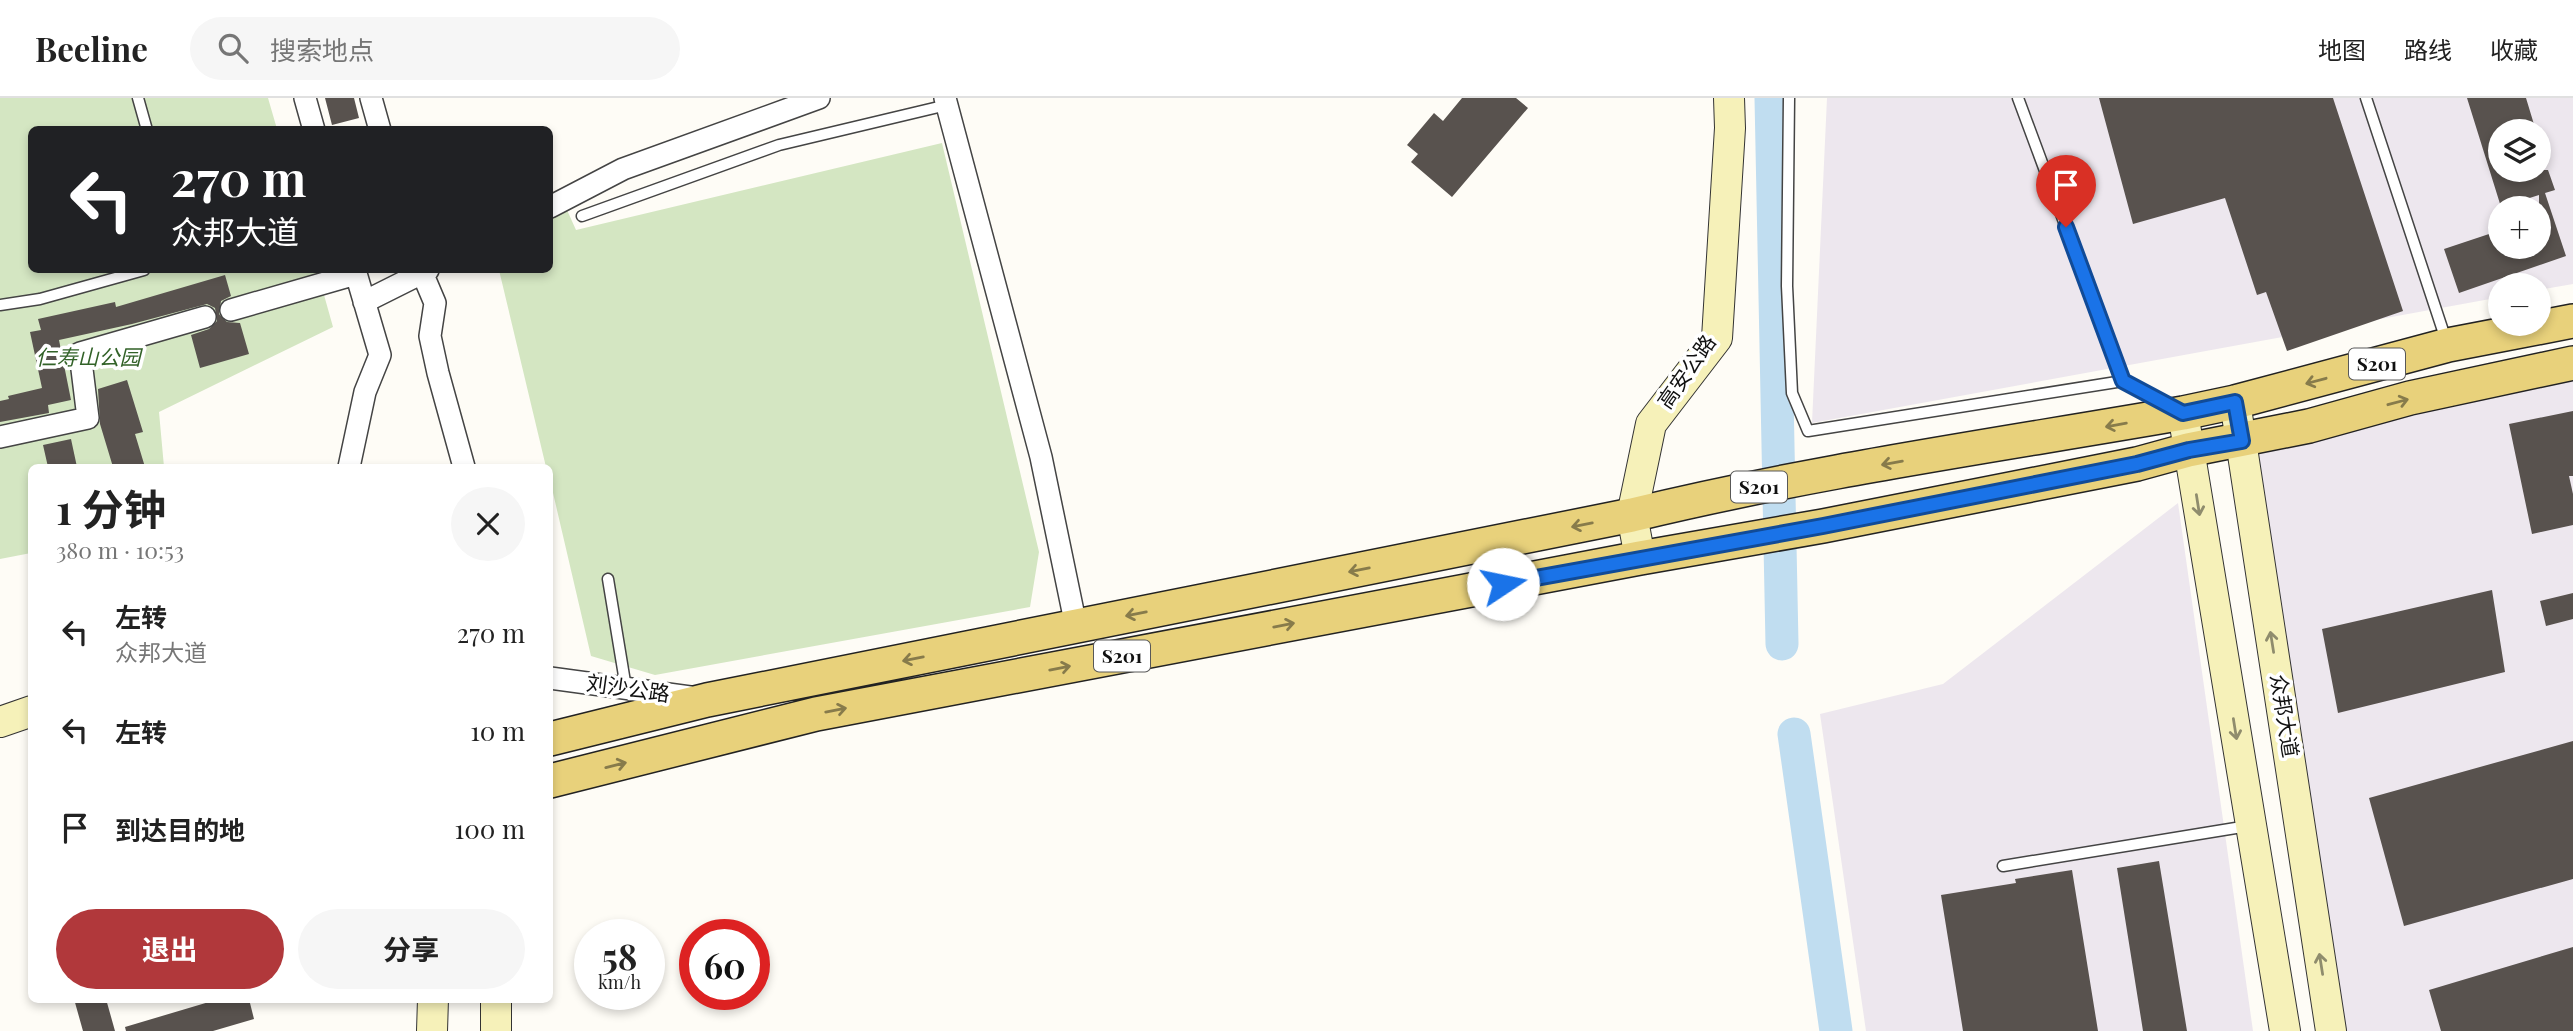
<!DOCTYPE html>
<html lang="zh">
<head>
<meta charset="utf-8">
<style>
  :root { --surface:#fff; --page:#f6f6f6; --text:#222; --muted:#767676; --line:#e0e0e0; --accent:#b1383b }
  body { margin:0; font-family:"Playfair Display","Noto Sans SC",serif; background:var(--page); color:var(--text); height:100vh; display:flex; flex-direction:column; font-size:26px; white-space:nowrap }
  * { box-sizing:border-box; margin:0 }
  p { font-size:23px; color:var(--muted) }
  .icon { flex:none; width:38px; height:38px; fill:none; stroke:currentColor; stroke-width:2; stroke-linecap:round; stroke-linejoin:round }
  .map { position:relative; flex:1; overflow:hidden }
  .drawer { position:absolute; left:28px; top:366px; width:525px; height:539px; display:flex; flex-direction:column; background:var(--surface); border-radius:10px; box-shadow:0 4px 10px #0003 }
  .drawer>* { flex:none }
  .top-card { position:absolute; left:28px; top:28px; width:525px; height:147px; border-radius:10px; box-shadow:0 4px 10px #0003; background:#202124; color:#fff; overflow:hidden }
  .tools { position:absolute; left:2488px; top:21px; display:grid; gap:14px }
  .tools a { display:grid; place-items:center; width:63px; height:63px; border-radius:50%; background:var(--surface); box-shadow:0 4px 10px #0003; font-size:35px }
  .speed { position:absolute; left:574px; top:821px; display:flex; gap:14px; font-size:35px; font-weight:700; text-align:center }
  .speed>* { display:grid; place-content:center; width:91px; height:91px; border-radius:50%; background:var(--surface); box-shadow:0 4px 10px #0003; line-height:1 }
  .speed small { font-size:18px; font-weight:400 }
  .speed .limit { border:10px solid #d22; background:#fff; color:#111 }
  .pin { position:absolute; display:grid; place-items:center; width:60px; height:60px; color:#fff; margin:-72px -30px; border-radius:50% 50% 50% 0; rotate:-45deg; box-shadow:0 0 7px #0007 }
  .pin .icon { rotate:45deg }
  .me { position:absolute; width:77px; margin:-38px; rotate:79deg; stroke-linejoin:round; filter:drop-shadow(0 0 5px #0008) }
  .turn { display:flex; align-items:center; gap:24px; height:147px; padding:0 28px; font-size:32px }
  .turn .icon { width:91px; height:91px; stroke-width:2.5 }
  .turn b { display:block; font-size:49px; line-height:60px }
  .round { display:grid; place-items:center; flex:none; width:74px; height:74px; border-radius:37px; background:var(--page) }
  .overview { display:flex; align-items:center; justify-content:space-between; height:119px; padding:0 28px }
  h1 { font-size:42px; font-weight:700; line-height:52px }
  .cta { display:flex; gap:14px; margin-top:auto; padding:14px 28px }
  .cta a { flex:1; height:80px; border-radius:42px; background:var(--accent); color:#fff; font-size:28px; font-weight:700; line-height:80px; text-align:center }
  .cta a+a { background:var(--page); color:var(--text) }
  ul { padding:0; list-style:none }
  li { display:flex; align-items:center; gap:21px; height:98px; padding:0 28px }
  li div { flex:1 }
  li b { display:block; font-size:26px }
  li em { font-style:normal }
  header { display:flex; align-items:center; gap:42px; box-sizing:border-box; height:98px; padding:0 35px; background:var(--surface); border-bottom:2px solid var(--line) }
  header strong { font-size:33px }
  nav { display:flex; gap:38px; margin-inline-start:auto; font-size:24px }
  .search { width:490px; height:63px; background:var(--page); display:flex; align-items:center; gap:18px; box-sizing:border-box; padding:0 24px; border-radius:38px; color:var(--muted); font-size:26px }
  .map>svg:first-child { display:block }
</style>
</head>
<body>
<header>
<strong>Beeline</strong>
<div class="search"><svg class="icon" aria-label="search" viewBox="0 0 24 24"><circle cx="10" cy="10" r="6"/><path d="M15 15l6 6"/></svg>搜索地点</div>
<nav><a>地图</a><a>路线</a><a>收藏</a></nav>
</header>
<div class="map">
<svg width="2573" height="933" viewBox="0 0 2573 933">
  <rect width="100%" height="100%" fill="#fefcf6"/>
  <path fill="#ede7ee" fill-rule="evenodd" d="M1827,0H2573V186L2539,192V187H2501V199L1812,325ZM2501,33H2539V72H2501ZM2501,110H2539V149H2501Z
    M2573,270V933H2336L2242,343Z
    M2178,405L2253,933H1866L1820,616L1943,586Z"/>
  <path fill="#d4e6c2" d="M0,0H268L277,31L32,32V172H317L333,229L159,314L164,369H32L31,455L0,461Z
    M942,45L1039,454L1030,509L655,577L591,558L550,382V369H546L499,172H550V121L567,112L576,132Z"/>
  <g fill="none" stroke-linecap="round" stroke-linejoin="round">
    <path stroke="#c0ddf0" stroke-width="33" d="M1771,0L1782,546
      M1794,636L1836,933"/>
  </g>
  <path fill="#58524e" d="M325,0H354L359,20L332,27Z
    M1462,0H1516L1528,10L1452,99L1411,64L1418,56L1407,47L1434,15L1443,23Z
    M2099,0H2333L2403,213L2287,253L2266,194L2257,197L2225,100L2133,126Z
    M2467,0H2526L2536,33H2501V72H2548L2555,92L2545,95L2566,158L2459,195L2444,151L2501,132V149H2539V97L2501,109Z
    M225,177L231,198L221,203L219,216L227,224L240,225L249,256L200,270L191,237L209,231L217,223L215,210L207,206L132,226L59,242L71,302L48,307L49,315L0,324V303L9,301L8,298L42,290L30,234L41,232L38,221L115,204L116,209Z
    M127,282L143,334L135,336L145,369H113L100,326L98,291Z
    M2573,313V378H2569L2573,396V427L2532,436L2509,326Z
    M71,341L77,369H48L43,347Z
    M2492,492L2505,574L2338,615L2322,531Z
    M2573,495V521L2546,528L2540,503Z
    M2573,643V781L2404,828L2369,700Z
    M2159,763L2187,933H2143L2117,770Z
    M2072,772L2098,933H1963L1941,797L2016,785L2015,781Z
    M2573,849V933H2441L2429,892Z
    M74,901H106L115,933H83Z
    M219,901H249L254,921L213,933H126L125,929Z"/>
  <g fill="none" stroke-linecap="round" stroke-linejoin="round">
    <defs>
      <path id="lane" d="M138,0L147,32
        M1789,0L1787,188L1792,295L1808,333L2123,283
        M2018,0L2123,283L2171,309
        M2366,0L2447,245
        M582,118L779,47L947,7
        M0,207L40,201L144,172
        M608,481L626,590
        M2003,768L2248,728"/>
      <path id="street" d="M305,0L314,32
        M371,0L380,32
        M945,0L1041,359L1076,528
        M550,109L623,71L819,0
        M421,172L435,205L430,238L438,275L464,369
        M364,204L428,172
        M231,212L356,176
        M0,339L88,320L80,255L205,219
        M349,369L365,294L380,257L355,172
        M550,580L690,599"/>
      <path id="secondary" d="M2235,304L2331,933
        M2183,315L2285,933
        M1640,460L1632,417L1651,326L1717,240L1730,30L1729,0
        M0,624L32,613
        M432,933L433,901
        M496,933V901"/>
      <path id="primary" d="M550,641L707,602L1632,417C1813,373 1999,347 2183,315L2235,304L2448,247L2573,223
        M550,683L816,616L1640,460L1823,428L2137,366L2188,352L2309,328L2410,300L2573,265"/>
    </defs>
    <use href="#lane" stroke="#444" stroke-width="13"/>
    <use href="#street" stroke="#444" stroke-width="24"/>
    <use href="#secondary" stroke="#333" stroke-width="32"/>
    <use href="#primary" stroke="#222" stroke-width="36"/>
    <use href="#lane" stroke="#fff" stroke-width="10"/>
    <use href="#street" stroke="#fff" stroke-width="21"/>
    <use href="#secondary" stroke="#f6f1b9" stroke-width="30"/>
    <use href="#primary" stroke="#e8d17b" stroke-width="33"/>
  </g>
  <defs><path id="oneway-shaft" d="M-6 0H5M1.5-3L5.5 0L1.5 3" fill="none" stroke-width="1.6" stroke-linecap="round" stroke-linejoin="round" transform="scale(1.75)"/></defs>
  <g stroke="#877b4b">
    <use href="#oneway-shaft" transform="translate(2316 283) rotate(165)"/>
    <use href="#oneway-shaft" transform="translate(2398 304) rotate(-15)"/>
    <use href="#oneway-shaft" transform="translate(2116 327) rotate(170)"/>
    <use href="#oneway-shaft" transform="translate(1892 365) rotate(170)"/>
    <use href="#oneway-shaft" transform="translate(1582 427) rotate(169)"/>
    <use href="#oneway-shaft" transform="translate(1359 472) rotate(169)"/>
    <use href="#oneway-shaft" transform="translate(1136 516) rotate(169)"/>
    <use href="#oneway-shaft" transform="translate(1284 527) rotate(-11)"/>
    <use href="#oneway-shaft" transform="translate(913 561) rotate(169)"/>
    <use href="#oneway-shaft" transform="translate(1060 570) rotate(-11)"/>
    <use href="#oneway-shaft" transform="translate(836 612) rotate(-11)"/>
    <use href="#oneway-shaft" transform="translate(616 667) rotate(-14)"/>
  </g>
  <g stroke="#8f8c6d">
    <use href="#oneway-shaft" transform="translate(2198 407) rotate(81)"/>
    <use href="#oneway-shaft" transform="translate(2272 544) rotate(-99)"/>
    <use href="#oneway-shaft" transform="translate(2235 631) rotate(81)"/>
    <use href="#oneway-shaft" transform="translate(2321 866) rotate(-99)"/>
  </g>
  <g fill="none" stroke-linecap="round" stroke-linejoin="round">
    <defs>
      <path id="route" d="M1503,486L1823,428L2137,366L2189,352L2242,343L2235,304L2183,315L2123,283L2066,129"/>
    </defs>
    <use href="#route" stroke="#114b97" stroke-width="18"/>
    <use href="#route" stroke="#1a73e8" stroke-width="12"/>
  </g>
  <g text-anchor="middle" stroke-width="7" stroke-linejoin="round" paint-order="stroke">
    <g fill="#fff" stroke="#585858" stroke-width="2">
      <rect x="2349" y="250.5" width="56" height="31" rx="5"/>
      <rect x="1731" y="373.5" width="56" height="31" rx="5"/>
      <rect x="1094" y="542.5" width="56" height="31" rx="5"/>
    </g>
    <g font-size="19" font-weight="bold" fill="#111">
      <text x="2377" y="273">S201</text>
      <text x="1759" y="396">S201</text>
      <text x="1122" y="565">S201</text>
    </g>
    <g font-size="21" font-style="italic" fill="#326228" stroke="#fff">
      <text x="88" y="267">仁寿山公园</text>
    </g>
    <g font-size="21" fill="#111" stroke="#fff">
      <text transform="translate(1687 274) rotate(-55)" y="7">高安公路</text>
      <text transform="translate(628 591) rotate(8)" y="7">刘沙公路</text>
      <text transform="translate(2284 618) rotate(81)" y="7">众邦大道</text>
    </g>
  </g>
</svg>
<div class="tools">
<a><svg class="icon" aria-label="layers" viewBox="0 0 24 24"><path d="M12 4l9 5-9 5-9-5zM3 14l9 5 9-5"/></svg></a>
<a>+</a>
<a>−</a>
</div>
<div class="speed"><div>58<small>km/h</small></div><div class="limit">60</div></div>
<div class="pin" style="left:2066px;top:129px;background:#d93025"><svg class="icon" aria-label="arrive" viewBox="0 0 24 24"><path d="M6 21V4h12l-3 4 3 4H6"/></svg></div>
<svg class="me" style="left:1503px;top:486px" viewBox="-20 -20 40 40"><circle r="19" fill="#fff"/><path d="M0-13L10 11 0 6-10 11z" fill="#1a73e8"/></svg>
<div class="top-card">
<div class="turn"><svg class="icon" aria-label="left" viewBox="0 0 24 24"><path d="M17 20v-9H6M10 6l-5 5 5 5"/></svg><div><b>270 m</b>众邦大道</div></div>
</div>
<section class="drawer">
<div class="overview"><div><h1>1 分钟</h1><p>380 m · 10:53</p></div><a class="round"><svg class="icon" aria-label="close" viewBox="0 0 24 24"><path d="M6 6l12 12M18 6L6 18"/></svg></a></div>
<ul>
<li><svg class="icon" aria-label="left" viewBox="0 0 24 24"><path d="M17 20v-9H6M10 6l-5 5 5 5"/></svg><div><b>左转</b><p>众邦大道</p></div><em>270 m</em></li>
<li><svg class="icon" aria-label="left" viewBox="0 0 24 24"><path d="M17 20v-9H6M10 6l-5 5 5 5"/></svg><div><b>左转</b></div><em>10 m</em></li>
<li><svg class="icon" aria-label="arrive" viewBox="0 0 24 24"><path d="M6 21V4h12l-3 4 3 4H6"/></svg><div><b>到达目的地</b></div><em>100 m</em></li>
</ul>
<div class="cta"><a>退出</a><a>分享</a></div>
</section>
</div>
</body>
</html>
